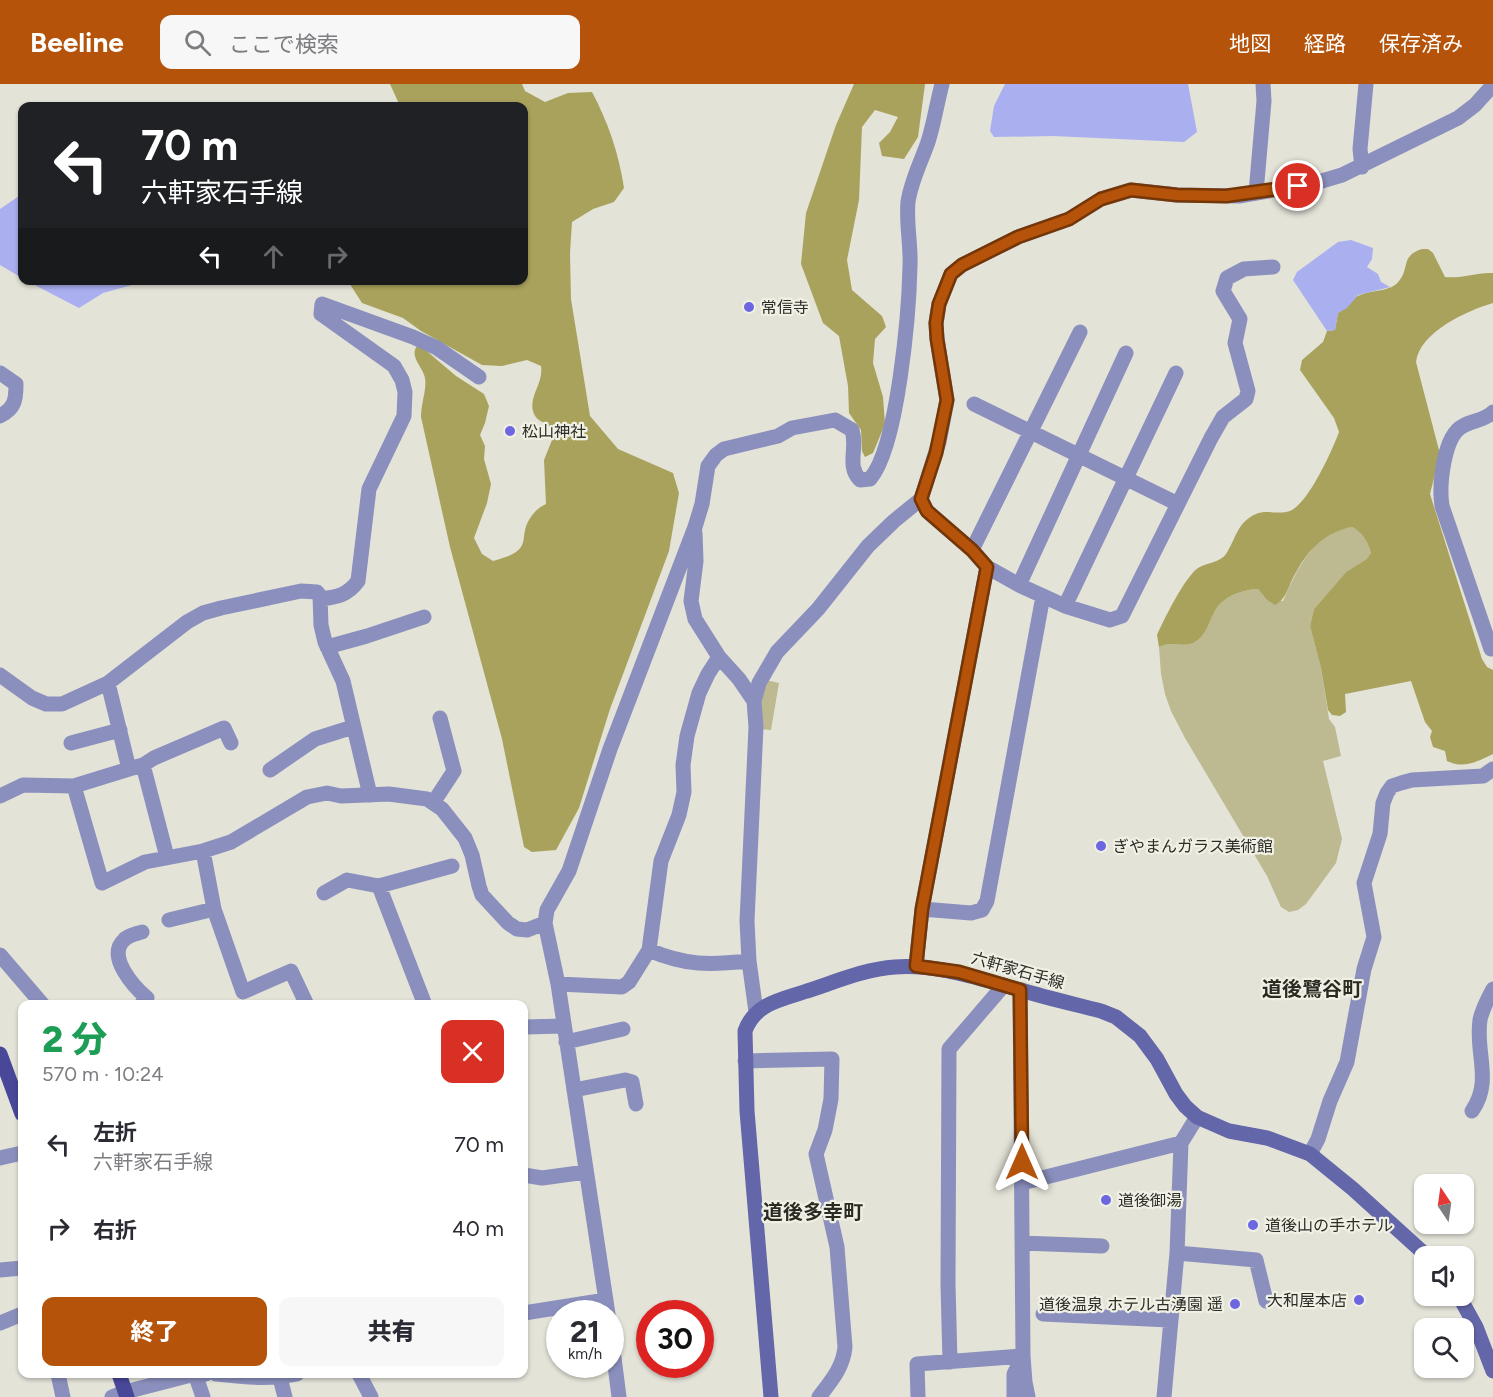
<!DOCTYPE html>
<html lang="ja">
<head>
<meta charset="utf-8">
<style>
  :root { --surface:#fff; --page:#f7f7f7; --text:#2b2b33; --muted:#7c7c81; --accent:#b45309 }
  body { margin:0; font-family:Figtree,"Noto Sans JP",sans-serif; background:var(--page); color:var(--text); height:100vh; display:flex; flex-direction:column; font-size:22px; white-space:nowrap }
  * { box-sizing:border-box; margin:0 }
  p { font-size:20px; color:var(--muted) }
  .icon { flex:none; width:33px; height:33px; fill:none; stroke:currentColor; stroke-width:2; stroke-linecap:round; stroke-linejoin:round }
  .map { position:relative; flex:1; overflow:hidden }
  .sheet { position:absolute; left:18px; top:916px; width:510px; height:378px; display:flex; flex-direction:column; background:var(--surface); border-radius:12px; box-shadow:0 2px 4px #0004 }
  .sheet>* { flex:none }
  .banner { position:absolute; left:18px; top:18px; width:510px; height:183px; border-radius:12px; box-shadow:0 2px 4px #0004; background:#202124; color:#fff; overflow:hidden }
  .needle { width:39px; rotate:347deg }
  .controls { position:absolute; left:1414px; top:1090px; display:grid; gap:12px }
  .controls a { display:grid; place-items:center; width:60px; height:60px; border-radius:12px; background:var(--surface); box-shadow:0 2px 4px #0004; font-size:30px }
  .speed { position:absolute; left:546px; top:1216px; display:flex; gap:12px; font-size:30px; font-weight:700; text-align:center }
  .speed>* { display:grid; place-content:center; width:78px; height:78px; border-radius:50%; background:var(--surface); box-shadow:0 2px 4px #0004; line-height:1 }
  .speed small { font-size:15px; font-weight:400 }
  .speed .limit { border:9px solid #d22; background:#fff; color:#111 }
  .pin { position:absolute; display:grid; place-items:center; width:51px; height:51px; color:#fff; margin:-26px; border:3px solid #fff; border-radius:50%; box-shadow:0 2px 6px #0007 }
  .me { position:absolute; width:66px; margin:-33px; rotate:0deg; stroke-linejoin:round; filter:drop-shadow(0 0 4px #0008) }
  .turn { display:flex; align-items:center; gap:21px; height:126px; padding:0 24px; font-size:27px }
  .turn .icon { width:78px; height:78px; stroke-width:2.5 }
  .turn b { display:block; font-size:42px; line-height:51px }
  .lanes { display:flex; align-items:center; height:57px; padding:0 24px; background:#0003; justify-content:center; gap:30px; direction:ltr }
  .lanes .off { opacity:.35 }
  .round { display:grid; place-items:center; flex:none; width:63px; height:63px; border-radius:12px; background:var(--page) }
  .headline { display:flex; align-items:center; justify-content:space-between; height:102px; padding:0 24px }
  h1 { font-size:36px; font-weight:800; line-height:45px; color:#1e9e55 }
  .button { display:flex; gap:12px; margin-top:auto; padding:12px 24px }
  .button a { flex:1; height:69px; border-radius:12px; background:var(--accent); color:#fff; font-size:24px; font-weight:800; line-height:69px; text-align:center }
  .button a+a { background:var(--page); color:var(--text) }
  ul { padding:0; list-style:none }
  li { display:flex; align-items:center; gap:18px; height:84px; padding:0 24px }
  li div { flex:1 }
  li b { display:block; font-size:22px }
  li em { font-style:normal }
  header { display:flex; align-items:center; gap:36px; box-sizing:border-box; height:84px; padding:0 30px; background:var(--accent); color:#fff }
  header strong { font-size:28px }
  nav { display:flex; gap:33px; margin-inline-start:auto; font-size:21px }
  .search { width:420px; height:54px; background:var(--page); display:flex; align-items:center; gap:15px; box-sizing:border-box; padding:0 21px; border-radius:12px; color:var(--muted); font-size:22px }
  .map>svg:first-child { display:block }
</style>
</head>
<body>
<header>
<strong>Beeline</strong>
<div class="search"><svg class="icon" aria-label="search" viewBox="0 0 24 24"><circle cx="10" cy="10" r="6"/><path d="M15 15l6 6"/></svg>ここで検索</div>
<nav><a>地図</a><a>経路</a><a>保存済み</a></nav>
</header>
<div class="map">
<svg width="1493" height="1313" viewBox="0 0 1493 1313">
  <rect width="100%" height="100%" fill="#e3e3d8"/>
  <path fill="#bdb991" d="M1352,443C1362,448 1368,458 1371,469L1368,475L1346,488L1314,525L1310,542L1321,584L1329,635L1335,643L1341,672L1323,677L1342,755L1336,779L1306,820L1298,826L1289,828L1281,823L1267,792L1185,654L1171,627L1165,610L1161,590L1159,563C1172,556 1182,565 1195,558C1207,551 1208,539 1215,527C1223,512 1242,506 1258,505L1266,515L1283,517C1298,484 1312,450 1352,443Z
    M766,596L779,599L771,646L760,645L758,631Z"/>
  <path fill="#a9a25c" d="M390,0H522L525,7L545,18L568,9L592,8C608,38 619,70 624,104L614,118L593,125L572,138L570,169L571,215L590,332L618,365L673,389L679,409L669,467L610,625L579,724L556,766L532,768L524,763L502,655L450,463L421,333C421,319 427,305 425,294C423,283 409,273 417,262L422,263L456,292L484,310L489,322L485,339L480,351L485,362L484,375L491,400L487,419L474,454L482,470L493,477C540,465 513,453 534,429C537,425 542,422 546,420L544,376L554,351C552,348 551,345 549,342C544,338 537,337 534,330C527,313 544,300 541,282L527,276L502,282L482,281L421,247L403,234L362,219L348,197L524,196V22H400Z
    M854,0H925L918,53L904,75L882,72L879,59L890,48L898,33L875,26L862,43L859,116L847,176L852,206L882,232L886,243L875,255L873,279L883,313L885,340L873,369L865,373L862,367L861,346L849,329L848,302L839,252L823,239L801,180L806,129L836,41Z
    M1422,165H1428L1433,169L1445,193C1462,195 1476,188 1493,189V219C1466,227 1420,248 1416,278L1440,370L1430,410L1482,575L1487,583L1493,586V670C1476,678 1464,685 1447,677L1445,667L1433,663L1430,653L1432,647L1425,638L1411,597L1345,610L1346,628L1340,632L1332,631L1328,626L1321,584L1310,542L1314,525L1346,488L1367,475L1371,469C1368,458 1362,448 1352,443C1321,449 1304,471 1291,498C1287,508 1284,516 1275,521L1266,515L1258,505C1242,506 1223,512 1215,527C1208,539 1207,551 1195,558C1183,565 1172,556 1159,563L1157,551C1164,535 1185,493 1198,484C1206,479 1221,478 1226,470C1236,455 1237,438 1256,430C1267,425 1281,432 1292,426C1309,417 1332,367 1339,348L1334,334L1300,286L1302,276L1323,258L1327,247L1335,246L1338,229C1346,224 1351,214 1360,211C1371,206 1391,208 1399,197C1410,184 1400,172 1422,165Z"/>
  <path fill="#aaafef" d="M1005,0H1188L1197,48L1184,58L1053,52L994,53L990,47L994,22Z
    M22,110V194L0,181V125Z
    M1351,156L1373,164L1372,175L1367,183L1378,190L1381,198L1390,203L1358,211L1347,224L1338,229L1335,246L1327,247L1293,196L1297,188L1338,158Z
    M27,197H142L139,199L103,209L79,224Z"/>
  <g fill="none" stroke-linecap="round" stroke-linejoin="round">
    <path stroke="#8b8fbd" stroke-width="15" d="M1362,83L1360,65L1366,0
      M1256,109L1264,17L1263,0
      M0,289L16,300C16,316 15,324 0,332
      M974,320L1178,420
      M1493,328C1484,337 1473,336 1463,342C1443,352 1439,403 1442,422L1491,565L1493,564
      M921,415L927,427L972,466L987,483L1019,501L1065,522L1110,536L1122,532L1211,354L1223,333L1246,315L1248,307L1235,259L1240,235L1223,207L1227,194L1244,185L1273,183
      M695,449L696,477L691,517L695,535L719,573L739,595L754,617L756,643L747,837L749,877L756,928
      M972,466L1080,248
      M1019,501L1126,269
      M320,515C336,513 347,512 358,497L369,405L404,332L405,308L402,296L394,282L321,230L322,220L413,253L437,264L479,293
      M1065,522L1176,289
      M327,563L367,552L424,533
      M0,591L32,614L46,620H62L108,599L187,538L203,529L221,524L301,507L317,508L320,512L321,541L325,558L343,597L370,711
      M108,599L129,685L143,681L154,674L224,644L231,659
      M754,617L759,599L777,568L818,525L868,462L894,437L921,415L939,358L947,316L937,255L936,239L939,220L951,190L962,181L1018,153L1069,135L1101,115L1131,106L1177,111L1239,112L1315,99L1342,91L1458,34L1475,21L1493,1
      M71,659L120,646
      M143,681L167,773
      M270,686L315,655L353,643
      M74,702L102,799L145,778L203,767L231,758L307,713L327,709L341,712L389,710L427,715L442,725L465,754L472,771L479,802L482,811L508,839L517,845L527,846L545,839
      M0,712L23,701L74,702L129,685
      M433,719L454,687L440,634
      M203,767L214,825L243,908L291,887L307,921
      M324,809L347,796L379,802
      M922,825L971,829L982,826L987,817L1043,512
      M169,836L214,825
      M649,866C686,882 710,881 749,877
      M0,871L43,921
      M916,882L922,825L987,483
      M558,900L622,903L629,898L649,866L661,777L679,731L684,708L683,681L687,652L699,609L708,590L719,573
      M1020,906L1023,1272L1025,1298L1028,1313
      M141,921L147,914C134,903 106,872 124,856C128,851 136,850 142,848
      M425,921L379,802L452,782
      M524,943L564,942
      M566,958L623,945
      M745,977L832,975L831,1015L825,1046L816,1070L837,1163L845,1263C843,1284 831,1297 819,1313
      M574,1006L625,996L632,998L636,1020
      M1472,1027C1493,997 1475,969 1480,936C1482,925 1488,915 1493,905
      M1310,1070L1318,1055L1330,1017L1347,978L1364,885L1374,853L1364,799L1380,750L1383,719L1387,709L1392,702L1401,699L1412,696L1483,692L1493,685
      M0,1074L22,1069
      M524,1091L542,1094L586,1088
      M1022,1099L1181,1059
      M1022,1159L1102,1162
      M1177,1169L1256,1176L1266,1217
      M0,1186L22,1184
      M524,1229L606,1216
      M608,1230L558,900L545,839L547,826L569,787L610,665L695,443L702,420L708,382L716,371L724,365L778,352L792,344L835,336L852,346C858,365 846,381 860,396L870,395C898,363 909,228 910,182C911,161 906,139 908,118C911,97 921,78 928,58C934,39 937,19 942,0
      M1043,1230L1169,1236
      M0,1239L22,1230
      M610,1242L619,1313
      M950,1278L948,1200L949,965L1004,901
      M58,1290L63,1313
      M195,1290L203,1313
      M216,1290C243,1293 269,1296 297,1290
      M359,1290L371,1313
      M280,1294L285,1313
      M112,1313L125,1308L195,1290H206
      M918,1313L917,1280L1023,1272
      M1014,1313V1290L1023,1272
      M1164,1313L1177,1169L1181,1059L1197,1033"/>
    <path stroke="#6366a8" stroke-width="15" d="M1459,1212L1476,1243L1493,1287
      M771,1313L747,1027L745,947C755,919 781,916 807,907C835,898 865,885 895,883C939,880 979,895 1021,906C1047,914 1074,920 1101,927L1116,933L1140,952L1157,975L1176,1010L1185,1022L1197,1033L1229,1047L1267,1054L1310,1070L1353,1105L1428,1173"/>
    <path stroke="#494798" stroke-width="15" d="M0,970L22,1030
      M119,1290L127,1313"/>
  </g>
  <g fill="none" stroke-linecap="round" stroke-linejoin="round">
    <defs>
      <path id="route" d="M1022,1078L1020,906L959,888L916,882L922,825L987,483L972,466L927,427L921,415L936,369L947,316L937,255L936,239L939,220L951,190L962,181L1018,153L1069,135L1101,115L1131,106L1177,111L1226,112L1298,102"/>
    </defs>
    <use href="#route" stroke="#753606" stroke-width="15"/>
    <use href="#route" stroke="#b45309" stroke-width="10"/>
  </g>
  <g fill="#6c67e1" stroke="#f1f0e5" stroke-width="2">
    <circle cx="749" cy="223" r="6"/>
    <circle cx="510" cy="347" r="6"/>
    <circle cx="1101" cy="762" r="6"/>
    <circle cx="1106" cy="1116" r="6"/>
    <circle cx="1253" cy="1141" r="6"/>
    <circle cx="1359" cy="1216" r="6"/>
    <circle cx="1235" cy="1220" r="6"/>
  </g>
  <g text-anchor="middle" stroke-width="4.5" stroke-linejoin="round" paint-order="stroke">
    <g font-size="16" fill="#2d2d28" stroke="#f1f0e5" text-anchor="start">
      <text x="761" y="229">常信寺</text>
      <text x="522" y="353">松山神社</text>
      <text x="1113" y="768">ぎやまんガラス美術館</text>
      <text x="1118" y="1122">道後御湯</text>
      <text x="1265" y="1147">道後山の手ホテル</text>
      <text x="1347" y="1222" text-anchor="end">大和屋本店</text>
      <text x="1223" y="1226" text-anchor="end">道後温泉 ホテル古湧園 遥</text>
    </g>
    <g font-size="16" fill="#2d2d28" stroke="#f1f0e5">
      <text transform="translate(1018 886) rotate(16)" y="6">六軒家石手線</text>
    </g>
    <g font-size="20" font-weight="bold" fill="#2c2b23" stroke="#f1f0e5">
      <text x="1312" y="912">道後鷺谷町</text>
      <text x="813" y="1135">道後多幸町</text>
    </g>
  </g>
</svg>
<div class="controls">
<a><svg class="needle" viewBox="-14 -14 28 28"><path d="M0-13l5 13h-10z" fill="#e53935"/><path d="M0 13l5-13h-10z" fill="#7c7c81"/></svg></a>
<a><svg class="icon" aria-label="sound" viewBox="0 0 24 24"><path d="M4 9h4l5-4v14l-5-4H4zM17 9q2 3 0 6"/></svg></a>
<a><svg class="icon" aria-label="search" viewBox="0 0 24 24"><circle cx="10" cy="10" r="6"/><path d="M15 15l6 6"/></svg></a>
</div>
<div class="speed"><div>21<small>km/h</small></div><div class="limit">30</div></div>
<div class="pin" style="left:1298px;top:102px;background:#d93025"><svg class="icon" aria-label="arrive" viewBox="0 0 24 24"><path d="M6 21V4h12l-3 4 3 4H6"/></svg></div>
<svg class="me" style="left:1022px;top:1078px" viewBox="-20 -20 40 40"><path d="M0-17L14 15 0 8-14 15z" fill="#b45309" stroke="#fff" stroke-width="4"/></svg>
<div class="banner">
<div class="turn"><svg class="icon" aria-label="left" viewBox="0 0 24 24"><path d="M17 20v-9H6M10 6l-5 5 5 5"/></svg><div><b>70 m</b>六軒家石手線</div></div>
<div class="lanes"><svg class="icon" aria-label="left" viewBox="0 0 24 24"><path d="M17 20v-9H6M10 6l-5 5 5 5"/></svg><svg class="icon off" aria-label="ahead" viewBox="0 0 24 24"><path d="M12 20V5M6 11l6-6 6 6"/></svg><svg class="icon off" aria-label="right" viewBox="0 0 24 24"><path d="M7 20v-9h11M14 6l5 5-5 5"/></svg></div>
</div>
<section class="sheet">
<div class="headline"><div><h1>2 分</h1><p>570 m · 10:24</p></div><a class="round" style="background:#d93025;color:#fff"><svg class="icon" aria-label="close" viewBox="0 0 24 24"><path d="M6 6l12 12M18 6L6 18"/></svg></a></div>
<ul>
<li><svg class="icon" aria-label="left" viewBox="0 0 24 24"><path d="M17 20v-9H6M10 6l-5 5 5 5"/></svg><div><b>左折</b><p>六軒家石手線</p></div><em>70 m</em></li>
<li><svg class="icon" aria-label="right" viewBox="0 0 24 24"><path d="M7 20v-9h11M14 6l5 5-5 5"/></svg><div><b>右折</b></div><em>40 m</em></li>
</ul>
<div class="button"><a>終了</a><a>共有</a></div>
</section>
</div>
</body>
</html>
